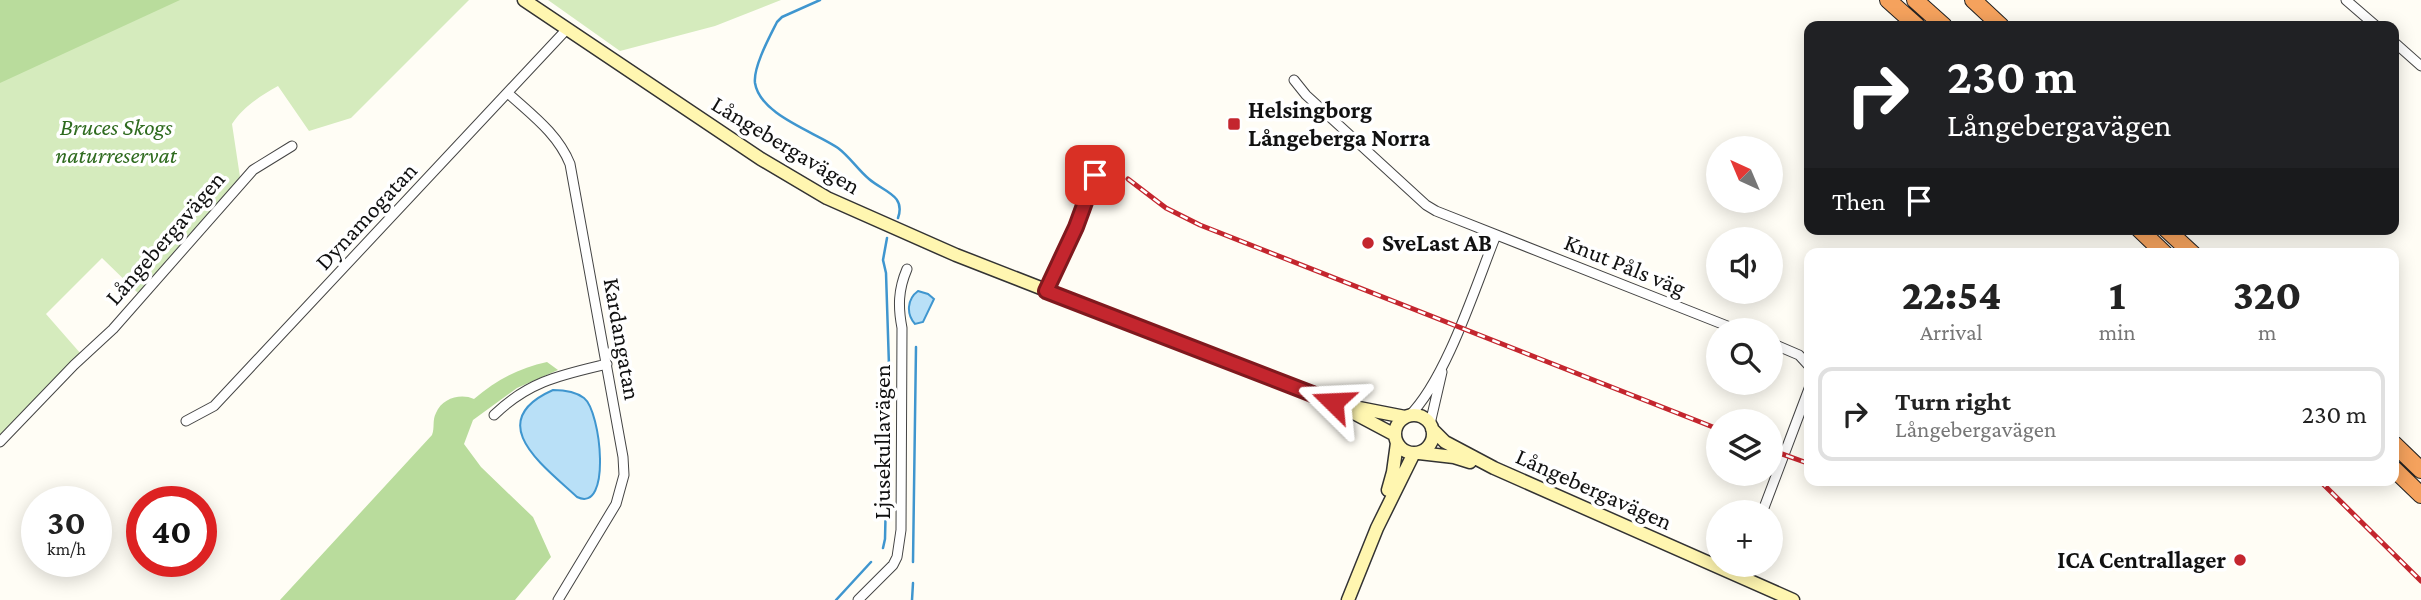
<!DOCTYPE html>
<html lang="en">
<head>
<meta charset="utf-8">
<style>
  :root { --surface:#fff; --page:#f6f6f6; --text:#222; --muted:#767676; --line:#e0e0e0 }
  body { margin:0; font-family:"Crimson Pro",serif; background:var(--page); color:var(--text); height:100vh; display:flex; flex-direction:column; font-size:26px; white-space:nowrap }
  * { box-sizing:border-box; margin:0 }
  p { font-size:23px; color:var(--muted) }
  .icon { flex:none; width:38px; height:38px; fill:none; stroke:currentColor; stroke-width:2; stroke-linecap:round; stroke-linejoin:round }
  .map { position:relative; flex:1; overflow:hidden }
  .panel { position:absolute; left:1804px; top:248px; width:595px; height:238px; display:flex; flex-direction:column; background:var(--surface); border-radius:14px; box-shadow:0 4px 18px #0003 }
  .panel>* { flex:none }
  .banner { position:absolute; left:1804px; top:21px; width:595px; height:214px; border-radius:14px; box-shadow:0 4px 18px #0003; background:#202124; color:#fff; overflow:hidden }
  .needle { width:46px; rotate:316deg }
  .tools { position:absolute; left:1706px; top:136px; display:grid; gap:14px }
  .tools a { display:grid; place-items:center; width:77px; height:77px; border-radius:50%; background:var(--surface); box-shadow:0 4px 18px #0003; font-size:35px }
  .speed { position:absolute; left:21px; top:486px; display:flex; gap:14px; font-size:35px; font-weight:700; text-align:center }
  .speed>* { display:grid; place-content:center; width:91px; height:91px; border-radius:50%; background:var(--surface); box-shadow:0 4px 18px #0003; line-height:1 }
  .speed small { font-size:18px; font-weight:400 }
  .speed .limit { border:10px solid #d22; background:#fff; color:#111 }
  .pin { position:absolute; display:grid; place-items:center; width:60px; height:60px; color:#fff; margin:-30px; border-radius:14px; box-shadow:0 4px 10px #0006 }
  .me { position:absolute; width:77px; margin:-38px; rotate:291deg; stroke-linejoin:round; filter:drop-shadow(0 0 5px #0008) }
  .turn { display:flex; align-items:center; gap:24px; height:147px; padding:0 28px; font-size:32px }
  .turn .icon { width:91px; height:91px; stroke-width:2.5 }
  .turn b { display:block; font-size:49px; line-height:60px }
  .then { display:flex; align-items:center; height:66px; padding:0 28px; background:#0003; gap:14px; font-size:26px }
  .eta { display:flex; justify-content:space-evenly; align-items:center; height:119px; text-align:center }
  .eta b { font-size:42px; font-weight:800; line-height:49px }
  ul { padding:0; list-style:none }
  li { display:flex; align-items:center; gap:21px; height:94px; margin:0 14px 10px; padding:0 14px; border:4px solid var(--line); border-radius:14px }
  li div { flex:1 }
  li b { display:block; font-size:26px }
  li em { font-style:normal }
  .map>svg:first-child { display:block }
</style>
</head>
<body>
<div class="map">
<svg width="2421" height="600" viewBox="0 0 2421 600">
  <rect width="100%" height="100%" fill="#fffdf5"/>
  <path fill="#d5ebbd" d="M0,0H469L351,118L309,131L278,86C260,96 243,107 232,124L240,177L138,293L102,258L46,314L81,354L0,440Z
    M548,0H781L715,26L620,51Z"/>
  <path fill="#b9dc9c" d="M0,0H180L0,83Z
    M547,362L558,370L517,388L473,420L464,444L481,467L533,517L551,557L515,600H280L432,435C435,428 432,420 436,413C442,398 461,393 474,399C496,380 519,368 547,362Z"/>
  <path fill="#b9e0f7" stroke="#3f96cf" stroke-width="2" d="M918,291L928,294L934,299L923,322L915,324C906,314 907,299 918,291Z
    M553,390C564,390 575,391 584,398C601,411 612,514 577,497C545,467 481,422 553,390Z"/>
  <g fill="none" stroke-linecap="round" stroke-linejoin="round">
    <path stroke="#3f96cf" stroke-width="2.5" d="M820,0L782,17L777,22C770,36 753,67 755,83C760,115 815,132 838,148C850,157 858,170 869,179C884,192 906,195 898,218
      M883,548L885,539L889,366L886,273L883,260L887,238
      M913,562L916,347
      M836,600L871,562
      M912,600L913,583"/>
    <defs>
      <path id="street" d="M2346,0L2376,26
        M2394,42L2421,66
        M1294,80L1306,95L1426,205L1436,211L1740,331
        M509,94C532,115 558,134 570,164L623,457L624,475L616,504L558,600
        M1046,291L1076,227L1104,155
        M1771,343L1799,355L1810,367
        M494,415C529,381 561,375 607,364
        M1409,416C1446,380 1476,285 1496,235
        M186,421L214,406L567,29
        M1430,424L1442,372
        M0,442L74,365L113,329L253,170L292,146
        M1762,513L1810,386
        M858,600L893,565L897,557L901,530L902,328C898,307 898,290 907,269"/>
      <path id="secondary" d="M524,0L761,159L827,198L956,255L1333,402L1395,435
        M1354,407L1405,417
        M1395 434a19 19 0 1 1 38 0a19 19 0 1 1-38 0Z
        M1432,429L1445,442L1494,468L1793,600
        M1419,453L1454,457L1470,462
        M1388,490L1393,472L1397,443
        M1348,600L1377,528L1414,453"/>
      <path id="highway" d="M1888,0L1917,26
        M1915,0L1944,26
        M1973,0L2001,26
        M2139,229L2165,254
        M2166,229L2193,254
        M2394,444L2421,470
        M2394,469L2421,495"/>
    </defs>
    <use href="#street" stroke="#444" stroke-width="11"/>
    <use href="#secondary" stroke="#333" stroke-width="15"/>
    <use href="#highway" stroke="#222" stroke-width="18"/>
    <use href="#street" stroke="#fff" stroke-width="9"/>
    <use href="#secondary" stroke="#fff6b0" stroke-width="12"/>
    <use href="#highway" stroke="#f5a25d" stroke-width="16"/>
    <defs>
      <path id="rail" d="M1128,179L1166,208L1200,225L1718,429
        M1771,450L1810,464
        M2320,481L2421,581"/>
    </defs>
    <use href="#rail" stroke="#c4262e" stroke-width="5"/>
    <use href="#rail" stroke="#fff" stroke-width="2.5" stroke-dasharray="8" stroke-linecap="butt"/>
  </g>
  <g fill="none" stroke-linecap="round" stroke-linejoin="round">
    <defs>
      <path id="route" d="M1095,175L1076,227L1046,291L1333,402"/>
    </defs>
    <use href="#route" stroke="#7f191e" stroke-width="18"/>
    <use href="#route" stroke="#c4262e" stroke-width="12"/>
  </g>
  <g fill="#c4262e" stroke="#fff" stroke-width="2.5">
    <rect x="1227" y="117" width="14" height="14" rx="3.5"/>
    <circle cx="1368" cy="243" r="7"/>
    <circle cx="2240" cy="560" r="7"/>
  </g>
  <g text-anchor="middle" stroke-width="7" stroke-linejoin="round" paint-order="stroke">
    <g font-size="24" font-weight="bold" fill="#111" stroke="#fff" text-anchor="start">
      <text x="1248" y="118">Helsingborg<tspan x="1248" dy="28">Långeberga Norra</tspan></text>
      <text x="1382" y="251">SveLast AB</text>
      <text x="2226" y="568" text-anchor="end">ICA Centrallager</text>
    </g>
    <g font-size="24" font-style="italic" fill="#2f6b1f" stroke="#fff">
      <text x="116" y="135">Bruces Skogs<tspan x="116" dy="28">naturreservat</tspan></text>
    </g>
    <g font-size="24" fill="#111" stroke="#fff">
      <text transform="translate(786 145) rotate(31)" y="8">Långebergavägen</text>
      <text transform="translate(366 216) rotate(-47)" y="8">Dynamogatan</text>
      <text transform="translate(165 238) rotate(-49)" y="8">Långebergavägen</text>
      <text transform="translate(1625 265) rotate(22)" y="8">Knut Påls väg</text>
      <text transform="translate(622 339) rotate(80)" y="8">Kardangatan</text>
      <text transform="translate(882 442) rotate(-90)" y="8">Ljusekullavägen</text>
      <text transform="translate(1594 489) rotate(24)" y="8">Långebergavägen</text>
    </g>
  </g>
</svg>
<div class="tools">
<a><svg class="needle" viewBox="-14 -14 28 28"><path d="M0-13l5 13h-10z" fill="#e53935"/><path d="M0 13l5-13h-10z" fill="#767676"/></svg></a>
<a><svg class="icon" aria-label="sound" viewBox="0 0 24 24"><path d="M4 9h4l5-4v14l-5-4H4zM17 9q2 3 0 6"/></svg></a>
<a><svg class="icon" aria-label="search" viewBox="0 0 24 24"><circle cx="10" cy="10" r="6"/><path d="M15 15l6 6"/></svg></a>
<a><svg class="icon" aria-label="layers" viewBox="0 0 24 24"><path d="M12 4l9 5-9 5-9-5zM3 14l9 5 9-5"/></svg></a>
<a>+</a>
</div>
<div class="speed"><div>30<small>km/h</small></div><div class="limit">40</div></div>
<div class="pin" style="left:1095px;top:175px;background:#d93025"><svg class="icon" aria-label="arrive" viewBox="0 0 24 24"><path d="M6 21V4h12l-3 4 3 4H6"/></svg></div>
<svg class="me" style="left:1333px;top:402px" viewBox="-20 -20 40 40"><path d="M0-17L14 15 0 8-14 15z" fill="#c4262e" stroke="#fff" stroke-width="4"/></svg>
<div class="banner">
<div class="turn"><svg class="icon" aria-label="right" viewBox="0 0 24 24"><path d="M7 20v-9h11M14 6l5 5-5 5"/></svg><div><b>230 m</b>Långebergavägen</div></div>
<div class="then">Then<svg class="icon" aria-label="arrive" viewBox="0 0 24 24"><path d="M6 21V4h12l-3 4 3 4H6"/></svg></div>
</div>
<section class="panel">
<div class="eta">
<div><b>22:54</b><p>Arrival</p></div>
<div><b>1</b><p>min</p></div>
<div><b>320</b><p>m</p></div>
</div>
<ul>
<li><svg class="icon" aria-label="right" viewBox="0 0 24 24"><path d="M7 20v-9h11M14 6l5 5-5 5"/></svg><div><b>Turn right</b><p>Långebergavägen</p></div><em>230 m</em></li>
</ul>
</section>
</div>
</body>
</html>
